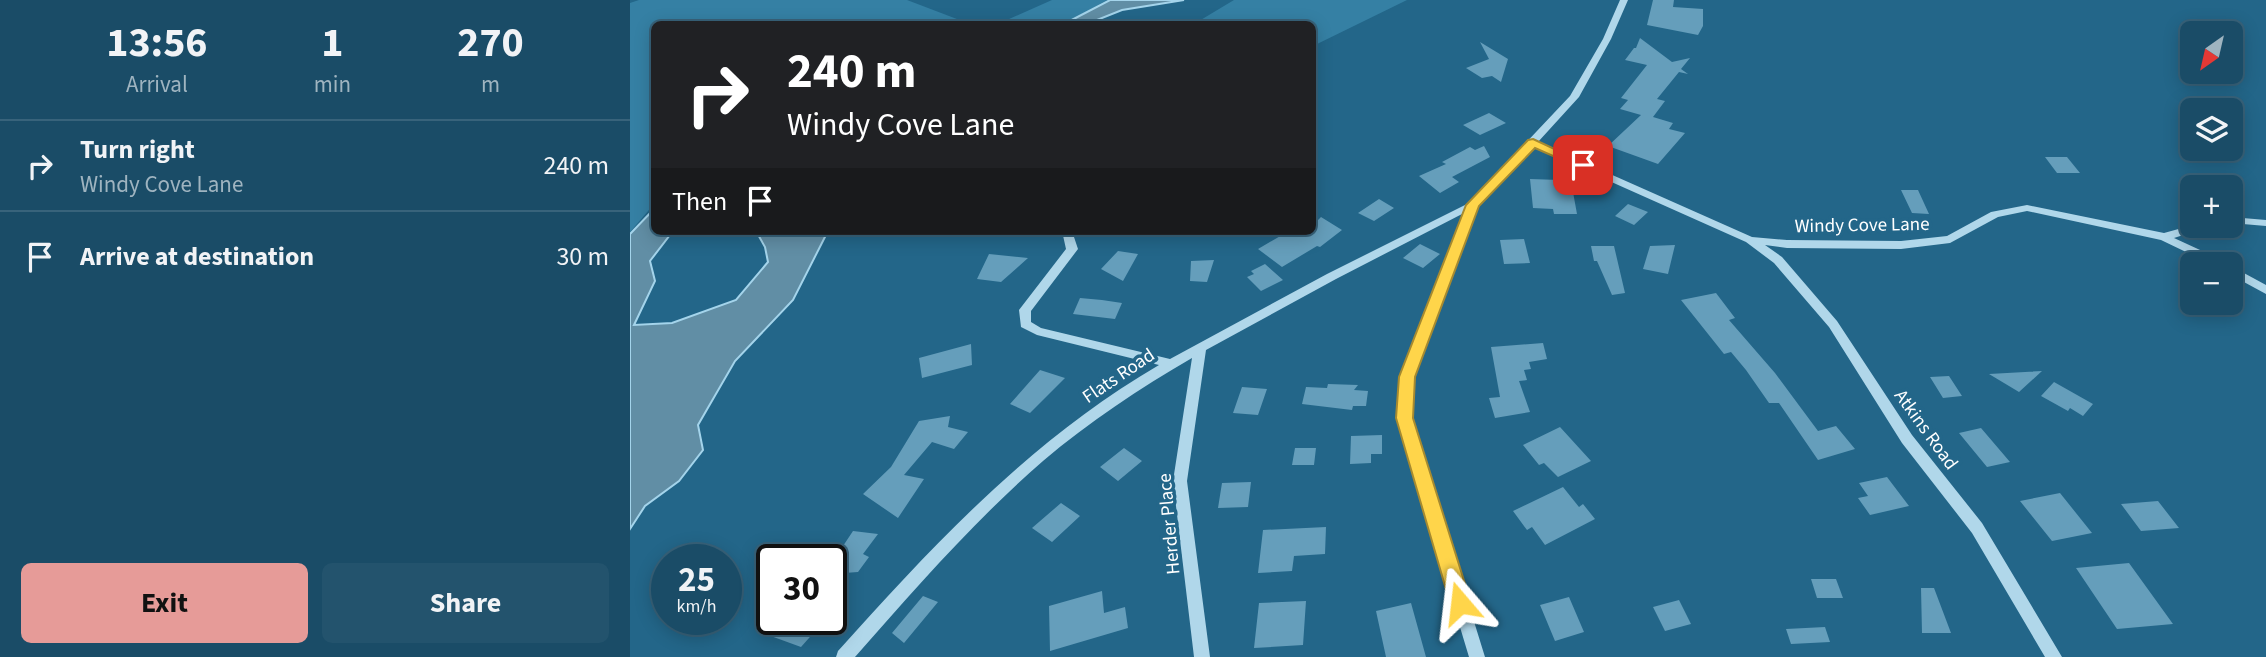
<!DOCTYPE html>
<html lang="en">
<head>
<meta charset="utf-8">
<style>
  :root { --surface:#1a4c67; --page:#23536d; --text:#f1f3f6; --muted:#9fb4c0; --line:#38637b; --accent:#e69b98 }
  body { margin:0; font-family:"Source Sans 3",sans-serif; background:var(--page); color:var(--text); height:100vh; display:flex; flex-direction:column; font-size:26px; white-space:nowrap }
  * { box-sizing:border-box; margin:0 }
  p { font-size:23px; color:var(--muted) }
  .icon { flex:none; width:38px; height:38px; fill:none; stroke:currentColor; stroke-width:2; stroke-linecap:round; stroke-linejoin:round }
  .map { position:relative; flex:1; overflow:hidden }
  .sheet { display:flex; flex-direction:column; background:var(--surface); width:630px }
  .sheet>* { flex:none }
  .top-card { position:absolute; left:21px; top:21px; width:665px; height:214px; border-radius:10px; box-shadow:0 4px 18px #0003,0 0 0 2px var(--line); background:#202124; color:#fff; overflow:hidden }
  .needle { width:46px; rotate:214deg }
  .fabs { position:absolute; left:1550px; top:21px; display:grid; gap:14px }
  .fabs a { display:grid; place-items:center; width:63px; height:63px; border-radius:10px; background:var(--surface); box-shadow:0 4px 18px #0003,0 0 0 2px var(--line); font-size:35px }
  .speed { position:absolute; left:21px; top:544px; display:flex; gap:14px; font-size:35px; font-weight:700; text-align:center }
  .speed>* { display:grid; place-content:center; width:91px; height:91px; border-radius:50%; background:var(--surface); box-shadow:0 4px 18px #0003,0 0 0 2px var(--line); line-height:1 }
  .speed small { font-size:18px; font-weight:400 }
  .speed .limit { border:4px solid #111; border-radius:10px; background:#fff; color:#111 }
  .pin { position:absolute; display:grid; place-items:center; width:60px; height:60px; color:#fff; margin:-30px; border-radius:14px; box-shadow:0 4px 10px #0006 }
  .me { position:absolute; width:77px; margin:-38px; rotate:343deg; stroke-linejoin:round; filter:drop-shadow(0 0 5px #0008) }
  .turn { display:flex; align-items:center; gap:24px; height:147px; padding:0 21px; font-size:32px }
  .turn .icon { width:91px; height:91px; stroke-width:2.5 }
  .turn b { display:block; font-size:49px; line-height:60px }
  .then { display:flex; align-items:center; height:66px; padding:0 21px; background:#0003; gap:14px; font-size:26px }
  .eta { display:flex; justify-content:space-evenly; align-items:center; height:119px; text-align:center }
  .eta b { font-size:42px; font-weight:700; line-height:49px }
  .button { display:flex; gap:14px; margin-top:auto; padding:14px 21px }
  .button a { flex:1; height:80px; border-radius:10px; background:var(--accent); color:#111; font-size:28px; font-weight:700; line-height:80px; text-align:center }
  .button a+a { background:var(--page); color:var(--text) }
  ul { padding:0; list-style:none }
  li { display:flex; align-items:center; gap:21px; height:91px; padding:0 21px; border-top:2px solid var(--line) }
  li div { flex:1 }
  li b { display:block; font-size:26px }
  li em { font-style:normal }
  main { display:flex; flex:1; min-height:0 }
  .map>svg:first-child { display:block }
</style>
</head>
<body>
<main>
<section class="sheet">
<div class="eta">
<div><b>13:56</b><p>Arrival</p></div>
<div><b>1</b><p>min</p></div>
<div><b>270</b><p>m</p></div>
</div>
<ul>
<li><svg class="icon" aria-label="right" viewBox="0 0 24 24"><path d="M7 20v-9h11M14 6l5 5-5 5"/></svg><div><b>Turn right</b><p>Windy Cove Lane</p></div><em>240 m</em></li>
<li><svg class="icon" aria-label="arrive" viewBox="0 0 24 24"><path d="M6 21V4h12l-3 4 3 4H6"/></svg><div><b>Arrive at destination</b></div><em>30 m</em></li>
</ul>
<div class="button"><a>Exit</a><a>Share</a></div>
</section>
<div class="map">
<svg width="1636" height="657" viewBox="0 0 1636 657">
  <rect width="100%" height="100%" fill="#236689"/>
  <path fill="#3580a4" d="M9,0H277L340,24H24V204L0,232V3Z
    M422,0H477L434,24H368Z
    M604,0H777L683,46L682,24H564Z"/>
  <path fill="#618ea5" stroke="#a4d4eb" stroke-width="2" d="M480,0H554L492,10L457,24H434Z
    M24,209V231H43L20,261L25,281L4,325L42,323L106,300L138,262L135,247L126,231H198L163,300L105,361L68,425L73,450L49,481L15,506L0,529V234Z"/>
  <path fill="#659ebb" d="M1023,0H1044L1043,7L1073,9V26L1068,35L1017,25Z
    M1010,38L1042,62L1060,58L1051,69L1058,74L1049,72L1027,99L1035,101L1023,117L1043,123L1039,129L1055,133L1028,164L978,146L1011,115L990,109L998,100L991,98L1017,65L995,60L1004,48H1006Z
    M850,42L878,59L871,82L862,76L852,78L836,68L859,59Z
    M859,113L876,123L850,135L833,125Z
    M854,146L860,157L822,177L829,182L810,193L789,176L816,164L812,162L840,147L845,150Z
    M1415,157H1437L1450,173H1427Z
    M900,179L930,180V185H934L935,192H943L947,214H924L923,209L903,208Z
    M1271,190H1288L1299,214L1282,213Z
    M749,199L764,208L744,221L728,213Z
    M998,204L1018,212L1004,225L985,216Z
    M691,217L712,230L690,247L687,246L652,267L628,249L659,231L668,237L682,231L686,222Z
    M894,239L900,263L874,264L870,240Z
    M790,244L810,254L793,268L773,258Z
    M1045,245L1038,274L1013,269L1020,246Z
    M961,246H984L995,293L982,295L967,261H964Z
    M488,251L508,254L493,281L471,269Z
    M359,254L398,258L371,282L347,279Z
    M584,260L577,282L560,281L561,261Z
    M635,264L653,280L631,291L617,277L624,274L621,271Z
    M1086,293L1105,318L1099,320L1145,373L1188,431L1206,426L1225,449L1188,460L1149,403H1139L1116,370L1101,352L1094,354L1051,300Z
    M450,298L472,300L492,303L485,319L443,314Z
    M913,343L917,359L899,362L901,369L894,370L897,380L889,381L900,412L865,418L859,398L870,397L861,347Z
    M341,344L342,365L292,378L289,358Z
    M410,370L435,378L400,413L380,404Z
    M1412,371L1389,392L1359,374Z
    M1319,376L1332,396L1313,398L1300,377Z
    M1424,382L1463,404L1453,416L1440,408L1438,411L1411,396Z
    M698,384L728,385L724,390L738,391L736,406H723L722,410L672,404L676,387L697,388Z
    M612,387L637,389L628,415L603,413Z
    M320,416L318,427L338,432L324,449L302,442L274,475L294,479L268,518L233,494L261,467L289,421Z
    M930,427L961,461L928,477L914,463L909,465L893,445Z
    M1351,428L1380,462L1357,467L1329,433Z
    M752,435V454H741V463L720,464L721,436Z
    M494,448L512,461L488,481L470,467Z
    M665,448H686L684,465H662Z
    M1257,477L1279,506L1240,515L1228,498L1238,496L1229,483Z
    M621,482L618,507L588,508L592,483Z
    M933,487L949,507L953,504L965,519L915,545L902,527L897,530L883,511Z
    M1430,493L1462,533L1422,541L1390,501Z
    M1528,501L1549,528L1511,531L1491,504Z
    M431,503L450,516L422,542L402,528Z
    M696,527L695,554L664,556L662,571L628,573L633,530Z
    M223,531L248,534L233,554L239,557L228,572L201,574V564Z
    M1499,563L1543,624L1487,629L1446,568Z
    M1181,579H1206L1213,598H1187Z
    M1291,588H1304L1321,633H1292Z
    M472,591L474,613L495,607L498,628L420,651L419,606Z
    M293,596L308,602L274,643L262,633Z
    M939,597L954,632L925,641L910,605Z
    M1049,600L1061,624L1035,631L1023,607Z
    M676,601L673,645L624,648L629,603Z
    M781,603L796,657H756L746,611Z
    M151,620H195L171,647L138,635Z
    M1195,627L1200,642L1161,644L1156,629Z"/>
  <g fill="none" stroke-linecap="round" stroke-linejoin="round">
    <path fill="#b0d7ea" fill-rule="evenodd" d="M990,0H998L981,39L949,97L908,142L1122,237L1157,240L1271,241L1317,236L1361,212L1397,205L1534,233L1563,225L1576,226L1575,228L1544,238L1594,261L1596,264H1581L1531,240L1397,211L1368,217L1320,243L1271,249L1157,248L1135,245L1152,257L1207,321L1282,435L1352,523L1432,657H1415L1342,533L1272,443L1199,327L1144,263L1116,242L903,147L848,206L783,377L781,418L855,657H839L767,418L771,377L834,213L706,279L576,350L557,481L580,657H564L543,481L562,358C510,388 459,422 413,461C344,521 285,589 225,657H206L208,651C306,542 401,440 529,365L407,335L391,327L389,310L436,249L432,231H442L448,249L401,311V322L411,328L540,359L697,274L839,203L940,96L973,39Z
      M1601,217L1636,220V226L1601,223Z
      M1601,266L1636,285V294L1601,275Z"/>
  </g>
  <path fill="#ffd54a" stroke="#a68a30" stroke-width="2" d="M903,139L959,165L957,167H948L905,148L849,206L785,377L783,418L841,603L838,610L830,613L823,610L820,603L766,418L769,377L836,205L898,140Z"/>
  <g text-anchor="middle" stroke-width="7" stroke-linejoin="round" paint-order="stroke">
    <g font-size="19" fill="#fff" stroke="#236689">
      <text transform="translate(1232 224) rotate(-1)" y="7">Windy Cove Lane</text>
      <text transform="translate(488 375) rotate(-34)" y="7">Flats Road</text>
      <text transform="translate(1297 429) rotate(54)" y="7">Atkins Road</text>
      <text transform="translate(538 524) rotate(-95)" y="7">Herder Place</text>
    </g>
  </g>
</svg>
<div class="fabs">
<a><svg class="needle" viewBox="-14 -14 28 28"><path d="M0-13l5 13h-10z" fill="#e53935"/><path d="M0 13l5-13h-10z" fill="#9fb4c0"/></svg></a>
<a><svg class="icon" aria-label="layers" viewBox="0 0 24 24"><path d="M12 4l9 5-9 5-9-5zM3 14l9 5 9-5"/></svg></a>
<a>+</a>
<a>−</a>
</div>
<div class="speed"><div>25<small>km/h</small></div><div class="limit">30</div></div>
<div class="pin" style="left:953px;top:165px;background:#d93025"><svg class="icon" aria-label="arrive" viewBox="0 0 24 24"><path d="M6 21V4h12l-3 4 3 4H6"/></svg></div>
<svg class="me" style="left:830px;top:603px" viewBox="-20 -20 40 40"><path d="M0-17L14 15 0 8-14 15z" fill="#ffd54a" stroke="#fff" stroke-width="4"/></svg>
<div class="top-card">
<div class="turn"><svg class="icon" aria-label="right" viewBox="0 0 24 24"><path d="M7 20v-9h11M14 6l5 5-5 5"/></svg><div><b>240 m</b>Windy Cove Lane</div></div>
<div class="then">Then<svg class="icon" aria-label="arrive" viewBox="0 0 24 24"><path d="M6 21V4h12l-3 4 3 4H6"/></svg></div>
</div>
</div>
</main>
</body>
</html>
